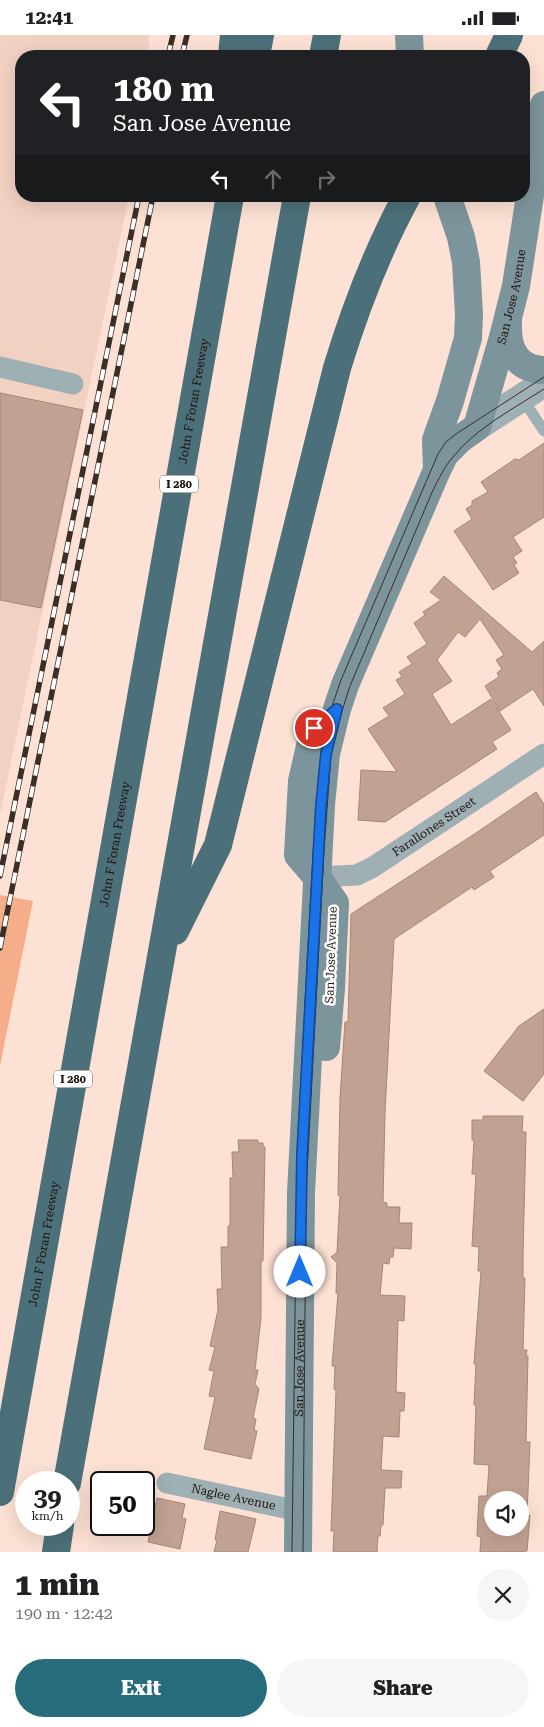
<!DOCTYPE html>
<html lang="en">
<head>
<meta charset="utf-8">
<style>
  :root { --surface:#fff; --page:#f6f6f6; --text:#202124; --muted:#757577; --accent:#276c7c }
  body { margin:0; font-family:"Roboto Serif",serif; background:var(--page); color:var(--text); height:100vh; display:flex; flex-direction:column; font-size:19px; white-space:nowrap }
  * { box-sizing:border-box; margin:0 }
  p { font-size:16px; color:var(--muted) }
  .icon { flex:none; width:28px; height:28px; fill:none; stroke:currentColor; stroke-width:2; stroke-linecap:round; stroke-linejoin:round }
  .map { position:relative; height:1517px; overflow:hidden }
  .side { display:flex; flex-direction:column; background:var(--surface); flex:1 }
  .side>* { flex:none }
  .top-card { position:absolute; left:15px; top:15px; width:515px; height:152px; border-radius:20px; box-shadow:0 5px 20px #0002; background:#202124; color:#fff; overflow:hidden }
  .buttons { position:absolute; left:484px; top:1456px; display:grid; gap:10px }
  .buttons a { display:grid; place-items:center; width:45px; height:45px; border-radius:50%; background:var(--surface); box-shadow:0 5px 20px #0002; font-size:25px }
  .speed { position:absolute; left:15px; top:1436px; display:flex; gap:10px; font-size:25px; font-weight:700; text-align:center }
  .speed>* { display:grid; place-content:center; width:65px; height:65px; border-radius:50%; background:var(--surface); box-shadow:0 5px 20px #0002; line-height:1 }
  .speed small { font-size:12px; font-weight:400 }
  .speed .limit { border:2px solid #111; border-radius:8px; background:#fff; color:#111 }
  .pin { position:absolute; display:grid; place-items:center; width:42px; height:42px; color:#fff; margin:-21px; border:2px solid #fff; border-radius:50%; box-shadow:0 1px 5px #0007 }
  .me { position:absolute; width:55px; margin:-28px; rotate:0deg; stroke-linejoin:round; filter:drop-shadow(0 0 4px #0008) }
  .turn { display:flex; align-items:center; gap:18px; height:105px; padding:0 15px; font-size:22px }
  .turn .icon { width:65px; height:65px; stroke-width:2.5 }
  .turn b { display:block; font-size:35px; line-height:42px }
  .lanes { display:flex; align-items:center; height:48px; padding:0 15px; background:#0003; justify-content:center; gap:25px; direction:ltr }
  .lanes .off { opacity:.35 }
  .round { display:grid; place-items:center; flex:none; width:52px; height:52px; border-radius:26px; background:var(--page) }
  .overview { display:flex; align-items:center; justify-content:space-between; height:85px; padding:0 15px }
  h1 { font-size:30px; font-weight:800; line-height:38px }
  .button { display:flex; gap:10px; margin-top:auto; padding:10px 15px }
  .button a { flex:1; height:58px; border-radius:30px; background:var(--accent); color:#fff; font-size:20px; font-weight:800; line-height:58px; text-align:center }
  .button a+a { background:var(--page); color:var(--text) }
  .status { display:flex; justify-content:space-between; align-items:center; height:35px; padding:0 25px; background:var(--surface); direction:ltr }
  .status svg { height:14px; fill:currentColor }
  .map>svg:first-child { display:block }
</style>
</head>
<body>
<div class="status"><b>12:41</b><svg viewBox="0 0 49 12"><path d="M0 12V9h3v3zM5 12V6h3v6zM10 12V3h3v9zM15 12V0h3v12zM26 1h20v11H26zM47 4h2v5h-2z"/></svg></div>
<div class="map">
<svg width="544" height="1517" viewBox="0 0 544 1517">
  <rect width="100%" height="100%" fill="#fce1d4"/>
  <path fill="#f1d1c2" d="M0,0H149V21H21V161H129L0,780Z"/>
  <path fill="#f6ae8a" d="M0,860L33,866L0,1031Z"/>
  <path fill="#c1a192" stroke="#a58678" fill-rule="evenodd" d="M0,358L83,375L41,573L0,565Z
    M544,408V482L513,502L522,516L513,522L517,528L514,530L519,538L493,555L454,496L472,484L466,474L472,470V466L488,457L481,447L515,424L519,425Z
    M444,541L532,617L544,606V671L533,654L500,676L485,651L499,642L497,638L502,634L496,625L504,620L480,584L465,602L458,597L437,625L452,646L432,659L451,690L491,664L511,695L492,707L497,714L385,787L358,785L361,735L397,737L368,694L389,681L383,673L405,659L396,645L402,642L399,637L412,629L407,622L427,609L414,588L425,580L423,577L441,565L430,557Z
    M536,757L544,769V800L490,836L494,842L474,855L472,852L394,904L385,1078L383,1167L387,1168V1172H400L399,1188H412L411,1214L394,1213L393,1222H390L389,1229L383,1228L380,1260L405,1261L404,1286L398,1285L396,1357L405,1358L404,1376H400L399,1402L383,1401L381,1435L402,1436L401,1453H385L383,1490H381L380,1501H378L377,1517H333L334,1496H331L336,1355L334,1354L335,1331H332L338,1258H336L337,1228L331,1222L337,1217L340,1161L338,1160L340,1063L345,987H348L351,879L476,798Z
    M544,974V1039L523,1066L484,1036L519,991Z
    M483,1081H523L522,1097H526L523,1220V1243H525L523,1315H527L526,1321H528L526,1407H530L527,1480H530L527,1516H524V1517H480L481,1502L477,1501L479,1461H487L489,1430L474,1429L476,1370H474L476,1329H474L481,1236H478L479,1212L472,1211L476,1139H472L474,1105H472V1085H483ZM492,1465H520V1492H492Z
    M238,1105H258V1108H263V1112H265L263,1226H261V1283L255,1335H258L255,1349L259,1354L253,1383L256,1384L254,1395L257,1396L251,1424L204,1414L215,1362L209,1361L214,1336L209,1335L215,1312L210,1311L218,1275L217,1254H222L221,1212H228V1191H230V1143H233L232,1117H239Z
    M157,1463L185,1469L182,1483L186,1484L180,1514L148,1507Z
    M220,1476L256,1484L248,1517H214L217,1505H215Z"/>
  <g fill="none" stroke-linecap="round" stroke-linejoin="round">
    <path stroke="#9fb0b4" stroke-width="11" d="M522,363L544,396"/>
    <g stroke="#9fb0b4" stroke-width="21">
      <path d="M0,332L73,349"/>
      <path id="s1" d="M317,842L357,840L373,832L544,719"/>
      <path id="s2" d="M167,1448L299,1476"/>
    </g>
    <path stroke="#9fb0b4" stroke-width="28" d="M477,392L544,348"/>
    <g stroke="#7c949b" stroke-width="28">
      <path d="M409,0L410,21"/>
      <path d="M508,288C507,314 516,334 544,335"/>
      <path d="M437,435L436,405L450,366L468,303L469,279L466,227L461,202L447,161"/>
      <path d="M314,694L302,746L298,820L317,842L335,868L331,953L326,1012"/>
      <path id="s3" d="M298,1517L301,1158L321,770L326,719L337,674L345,650L437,435L445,419L460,404L477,392L502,306L516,251L544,70"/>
    </g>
    <g stroke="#4c7079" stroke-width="28">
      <path d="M232,21L234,0"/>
      <path d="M256,21L260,0"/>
      <path d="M323,21L327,0"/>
      <path d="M499,21L509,0"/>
      <path d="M175,896L218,810L337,333C355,274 377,216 407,161"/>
      <path d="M67,1448L297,161"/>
      <path id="s4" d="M0,1457L230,161"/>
      <path d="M56,1517L60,1490"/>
    </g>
    <path stroke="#3b2e27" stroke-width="1" d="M292,1517L297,1120L313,818L321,716L329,680L341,645L438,419L446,407L456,399L544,342
      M303,1517L306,1158L324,816L331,719L342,676L350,651L433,455C439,444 444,432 453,422C476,393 513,374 544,354"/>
    <defs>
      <path id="rail" d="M168,21L173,0
        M182,21L187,0
        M0,841L139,161
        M0,913L153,161"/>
    </defs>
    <use href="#rail" stroke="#3b2e27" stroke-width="5.5"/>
    <use href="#rail" stroke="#fff" stroke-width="4" stroke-dasharray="11" stroke-linecap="butt"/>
  </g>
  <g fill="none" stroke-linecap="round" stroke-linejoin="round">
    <defs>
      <path id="route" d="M300,1237L302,1120L321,770L326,719L337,674L314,693"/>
    </defs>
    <use href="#route" stroke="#114b97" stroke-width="12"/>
    <use href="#route" stroke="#1a73e8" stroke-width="9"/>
  </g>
  <g text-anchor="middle" stroke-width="5" stroke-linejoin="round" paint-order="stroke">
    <g fill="#fff" stroke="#625a56" stroke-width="1">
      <rect x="160" y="440.5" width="38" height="17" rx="4"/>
      <rect x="54" y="1035.5" width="38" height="17" rx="4"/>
    </g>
    <g font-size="11" font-weight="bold" fill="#1f140e">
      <text x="179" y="453">I 280</text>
      <text x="73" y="1048">I 280</text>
    </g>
    <g font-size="12" fill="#1f140e" stroke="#fff">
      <text dy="4" stroke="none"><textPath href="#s3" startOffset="1299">San Jose Avenue</textPath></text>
      <text dy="4" stroke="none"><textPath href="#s4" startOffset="1108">John F Foran Freeway</textPath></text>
      <text dy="4" stroke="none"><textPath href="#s1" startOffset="131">Farallones Street</textPath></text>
      <text dy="4" stroke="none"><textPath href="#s4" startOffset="658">John F Foran Freeway</textPath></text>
      <text transform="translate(331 920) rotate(-88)" y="4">San Jose Avenue</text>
      <text dy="4" stroke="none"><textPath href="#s4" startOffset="252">John F Foran Freeway</textPath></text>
      <text dy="4" stroke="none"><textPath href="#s3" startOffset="184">San Jose Avenue</textPath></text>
      <text dy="4" stroke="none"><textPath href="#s2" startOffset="68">Naglee Avenue</textPath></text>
    </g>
  </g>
</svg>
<div class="buttons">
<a><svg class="icon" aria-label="sound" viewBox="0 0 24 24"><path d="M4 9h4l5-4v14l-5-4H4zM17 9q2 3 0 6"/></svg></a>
</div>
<div class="speed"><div>39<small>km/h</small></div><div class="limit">50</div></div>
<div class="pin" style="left:314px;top:693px;background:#d93025"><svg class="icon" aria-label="arrive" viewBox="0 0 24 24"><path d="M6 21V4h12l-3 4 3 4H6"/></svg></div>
<svg class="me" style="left:300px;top:1237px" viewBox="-20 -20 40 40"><circle r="19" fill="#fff"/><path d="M0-13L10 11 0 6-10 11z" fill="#1a73e8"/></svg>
<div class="top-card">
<div class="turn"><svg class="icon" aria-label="left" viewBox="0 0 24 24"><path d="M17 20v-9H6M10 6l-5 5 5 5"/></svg><div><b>180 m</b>San Jose Avenue</div></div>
<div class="lanes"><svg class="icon" aria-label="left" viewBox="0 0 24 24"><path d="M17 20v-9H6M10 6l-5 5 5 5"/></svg><svg class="icon off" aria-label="ahead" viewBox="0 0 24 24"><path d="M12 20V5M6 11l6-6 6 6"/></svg><svg class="icon off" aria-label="right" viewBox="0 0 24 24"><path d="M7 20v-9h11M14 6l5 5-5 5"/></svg></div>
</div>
</div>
<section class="side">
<div class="overview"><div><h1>1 min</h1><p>190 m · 12:42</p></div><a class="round"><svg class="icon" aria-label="close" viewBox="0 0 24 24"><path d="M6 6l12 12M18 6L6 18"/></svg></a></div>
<div class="button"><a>Exit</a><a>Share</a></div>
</section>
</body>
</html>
